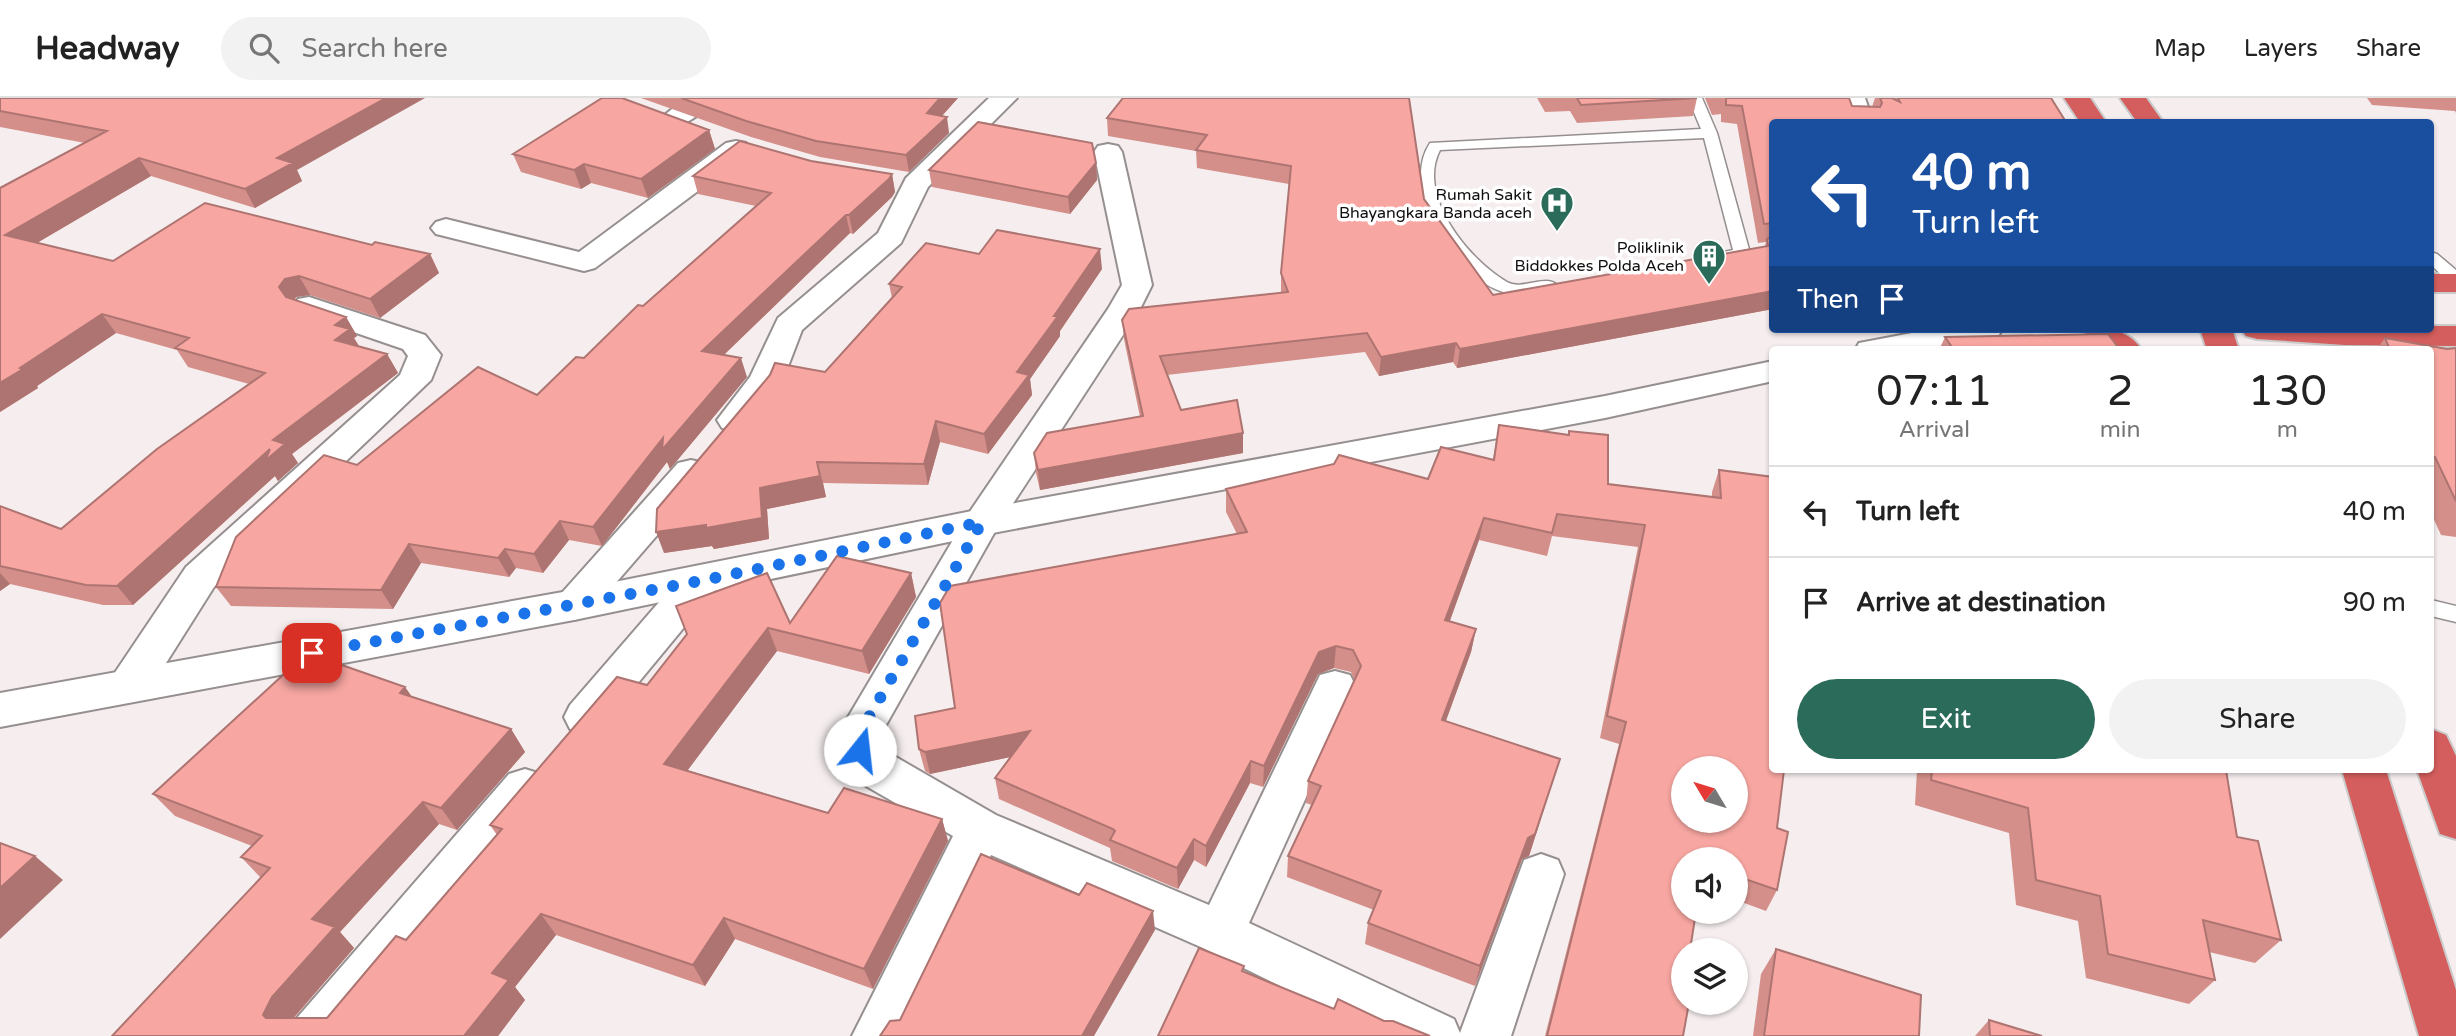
<!DOCTYPE html>
<html lang="en">
<head>
<meta charset="utf-8">
<style>
  :root { --surface:#fff; --page:#f2f2f2; --text:#222; --muted:#767676; --line:#e0e0e0; --accent:#2b6b5a }
  body { margin:0; font-family:"Varela Round",sans-serif; background:var(--page); color:var(--text); height:100vh; display:flex; flex-direction:column; font-size:26px; white-space:nowrap }
  * { box-sizing:border-box; margin:0 }
  p { font-size:23px; color:var(--muted) }
  .icon { flex:none; width:38px; height:38px; fill:none; stroke:currentColor; stroke-width:2; stroke-linecap:round; stroke-linejoin:round }
  .map { position:relative; flex:1; overflow:hidden }
  .details { position:absolute; left:1769px; top:248px; width:665px; height:427px; display:flex; flex-direction:column; background:var(--surface); border-radius:7px; box-shadow:0 2px 5px #0004 }
  .details>* { flex:none }
  .guide { position:absolute; left:1769px; top:21px; width:665px; height:214px; border-radius:7px; box-shadow:0 2px 5px #0004; background:#1a4fa0; color:#fff; overflow:hidden }
  .needle { width:46px; rotate:308deg }
  .buttons { position:absolute; left:1671px; top:658px; display:grid; gap:14px }
  .buttons a { display:grid; place-items:center; width:77px; height:77px; border-radius:50%; background:var(--surface); box-shadow:0 2px 5px #0004; font-size:35px }
  .pin { position:absolute; display:grid; place-items:center; width:60px; height:60px; color:#fff; margin:-30px; border-radius:14px; box-shadow:0 4px 10px #0006 }
  .me { position:absolute; width:77px; margin:-38px; rotate:16deg; stroke-linejoin:round; filter:drop-shadow(0 0 5px #0008) }
  .turn { display:flex; align-items:center; gap:24px; height:147px; padding:0 28px; font-size:32px }
  .turn .icon { width:91px; height:91px; stroke-width:2.5 }
  .turn b { display:block; font-size:49px; line-height:60px }
  .then { display:flex; align-items:center; height:66px; padding:0 28px; background:#0003; gap:14px; font-size:26px }
  .eta { display:flex; justify-content:space-evenly; align-items:center; height:119px; text-align:center }
  .eta b { font-size:42px; font-weight:600; line-height:49px }
  .primary-button { display:flex; gap:14px; margin-top:auto; padding:14px 28px }
  .primary-button a { flex:1; height:80px; border-radius:42px; background:var(--accent); color:#fff; font-size:28px; font-weight:600; line-height:80px; text-align:center }
  .primary-button a+a { background:var(--page); color:var(--text) }
  ul { padding:0; list-style:none }
  li { display:flex; align-items:center; gap:21px; height:91px; padding:0 28px; border-top:2px solid var(--line) }
  li div { flex:1 }
  li b { display:block; font-size:26px }
  li em { font-style:normal }
  header { display:flex; align-items:center; gap:42px; box-sizing:border-box; height:98px; padding:0 35px; background:var(--surface); border-bottom:2px solid var(--line) }
  header strong { font-size:33px }
  nav { display:flex; gap:38px; margin-inline-start:auto; font-size:24px }
  .search { width:490px; height:63px; background:var(--page); display:flex; align-items:center; gap:18px; box-sizing:border-box; padding:0 24px; border-radius:38px; color:var(--muted); font-size:26px }
  .map>svg:first-child { display:block }
</style>
</head>
<body>
<header>
<strong>Headway</strong>
<div class="search"><svg class="icon" aria-label="search" viewBox="0 0 24 24"><circle cx="10" cy="10" r="6"/><path d="M15 15l6 6"/></svg>Search here</div>
<nav><a>Map</a><a>Layers</a><a>Share</a></nav>
</header>
<div class="map">
<svg width="2456" height="938" viewBox="0 0 2456 938">
  <rect width="100%" height="100%" fill="#f6eeee"/>
  <g fill="none" stroke-linecap="round" stroke-linejoin="round">
    <defs>
      <path id="lane" d="M1688,0H1702L1717,35L1750,155L1748,158L1716,165L1708,160L1710,157L1733,152L1704,40L1440,52C1416,98 1469,162 1507,184C1522,193 1547,175 1558,188L1556,192C1539,196 1520,200 1503,194C1454,179 1399,92 1430,45L1701,31Z
        M2431,154L2437,156L2456,172V186L2450,185L2431,167Z
        M2431,502L2456,508V524L2431,518Z"/>
      <path id="street" d="M686,0H716C705,15 679,33 661,29L657,23Z
        M989,0H1017L928,89L901,145L802,232L784,279L746,330L734,333L722,330L717,322L750,279L778,220L878,135L906,80Z
        M1839,0H1865L1873,24H1847Z
        M736,43L746,45L750,51L746,57L595,170L584,173L436,136L431,130L436,124L446,121L579,154L726,45Z
        M1108,46L1118,48L1122,54L1152,187L1140,211L997,430L886,627L882,651L996,717L1209,807L1320,577L1335,573L1350,577L1356,589L1249,825L1454,921L1460,935L1524,762L1541,756L1558,762L1564,776L1511,938H1382L1203,850L991,757L904,938H852L953,738L852,680L838,652L844,626L969,415L1108,211L1122,187L1094,54L1098,48Z
        M309,199L425,237L441,257L431,282L214,489L144,600L129,604L114,600L108,588L114,576L186,469L400,277L408,258L403,251L298,215L293,208L298,201Z
        M691,362L704,365L709,374L704,383L588,517L574,522L560,517L554,507L560,497L678,365Z
        M700,469L714,473L719,483L714,493L600,631L585,636L570,631L564,619L570,607L686,473Z
        M525,671L541,676L547,689L541,702L346,938H288L296,921L509,676Z"/>
      <path id="secondary" d="M1933,231H2003L1998,238L1925,252H1855L1859,245Z
        M1773,263V283L1605,320L982,437L574,522L0,629V595L574,492L982,411L1605,298Z"/>
      <path id="highway" d="M2064,0H2090L2106,24H2080Z
        M2120,0H2146L2163,24H2137Z
        M2431,176H2456V194H2431Z
        M2431,228H2456V248L2345,247L2257,241L2246,238L2241,231H2431Z
        M2081,231C2106,231 2127,229 2142,252H2105Z
        M2200,231H2232L2239,252H2207Z
        M2431,631L2446,637L2456,658V741L2440,736L2417,672H2431Z
        M2342,672H2386L2456,892V938H2419Z"/>
    </defs>
    <use href="#lane" stroke="#968f8f" stroke-width="3"/>
    <use href="#street" stroke="#968f8f" stroke-width="4"/>
    <use href="#secondary" stroke="#968f8f" stroke-width="4"/>
    <use href="#highway" stroke="#cacaca" stroke-width="4"/>
    <use href="#lane" fill="#fff" fill-rule="evenodd"/>
    <use href="#street" fill="#fff" fill-rule="evenodd"/>
    <use href="#secondary" fill="#fff" fill-rule="evenodd"/>
    <use href="#highway" fill="#d45e5d" fill-rule="evenodd"/>
  </g>
  <path fill="#d48f8a" d="M0,0L297,72L302,83L255,110L151,78L37,145L113,163L372,147L430,156L439,175L380,220L310,197L296,199L295,202L346,219L357,238L354,240L359,248L387,256L398,275L292,356L298,365L278,383L275,378L133,507H103L10,486L0,493V408L61,431L249,286L188,269L177,252L116,235L37,288L38,290L0,314V90L85,45L0,29Z
    M641,0H958L942,18L949,35L909,74L820,59L751,39Z
    M1123,0L1424,101L1493,197L1765,148L1766,144L1758,145L1737,26L1721,24V16L1712,17L1705,0H1849L1852,8L1872,9L1875,0H2051L1773,24V211L1457,270L1453,264L1379,278L1365,254L1167,277L1181,312L1243,335V355L1040,392L1036,375L1034,355L1140,319L1124,241L1122,222L1281,195V175L1289,86L1197,70L1196,53L1108,38L1107,20Z
    M1537,0H1697L1693,18L1577,25L1570,13L1545,14Z
    M2367,0H2456V15L2455,13L2372,7Z
    M709,32L715,51L648,100L591,85L581,91L521,74L513,56Z
    M811,63L892,76L895,94L892,99L853,136L850,135L724,257L747,279L670,371L667,364L602,448L569,442L543,475L516,470L509,479L421,465L393,511L231,508L216,489L357,367L537,297L584,260L756,108L698,96L693,78Z
    M1096,65L1097,82L1070,116L932,89L929,72Z
    M979,156L1102,171L1060,233V238L1030,281L1032,297L988,356L940,344L928,387L823,385L826,399L767,411L769,441L714,451L712,448L664,455L892,200L889,186Z
    M1945,239L2120,252H1939Z
    M2385,240L2447,251L2456,250V439L2441,437L2431,415V252H2376Z
    M1499,327L1568,337L1569,333L1608,386L1712,399V394L1719,372L1777,730V792L1766,813L1736,802V761H1684L1683,938H1545L1619,646L1600,640L1638,449L1552,438L1547,458L1479,442L1449,524L1476,531L1471,554L1446,623L1560,661L1529,758L1522,761L1475,888L1365,846L1368,825L1374,812L1287,779L1288,758L1312,707L1306,705L1308,683L1354,582L1351,574L1334,570L1318,576L1263,689L1250,685L1206,769L1194,762L1178,791L1112,763L1110,750L999,701L995,680L1010,659L930,676L925,673L919,651L955,610L1237,436L1226,414V391L1428,381L1493,361Z
    M837,458L911,475L916,499L869,576L777,553L687,672L828,715L844,690L942,721L948,743L873,891L735,841L705,888L556,837L515,889L525,902L498,938H112L261,780L241,759L252,748L175,718L153,696L307,555L405,589L412,599L511,631L525,654L457,732L439,726L340,834L354,850L294,920H327L396,838L406,842L497,737L490,727L617,579L647,587L687,536L676,508L767,475L790,525Z
    M1917,672H2226L2237,739L2281,842L2255,865L2209,854L2215,882L2189,906L2086,880L2078,823L2016,807L2009,735L1915,707Z
    M1776,851L1919,938H1753L1761,876Z
    M1989,922L2042,938H1975Z"/>
  <path fill="#ad7471" d="M386,0H425L297,72L302,83L255,110L245,91L277,60Z
    M940,0H958L930,31L927,15Z
    M947,19L949,35L909,74L906,57Z
    M709,32L715,51L648,100L641,81Z
    M139,60L151,78L18,156L5,137Z
    M1096,65L1097,82L1070,116L1068,99Z
    M584,66L591,85L581,91L574,72Z
    M892,76L895,94L892,99L853,136L849,117Z
    M846,117L850,135L709,271L702,253Z
    M1100,151L1102,171L1060,233V238L1030,281L1032,297L988,356L984,336L1017,274Z
    M430,156L439,175L380,220L370,201Z
    M299,178L310,197L296,199L290,208L279,189L285,181Z
    M1773,193V211L1457,270L1460,251Z
    M102,216L116,235L37,288L38,290L0,314V285L20,270Z
    M346,219L357,238L354,240L360,250L335,242V227Z
    M1456,245L1453,264L1379,278L1381,259Z
    M387,256L398,275L292,356L298,365L278,383L275,378L133,507L117,488L273,342Z
    M741,260L747,279L670,371L667,364L602,448L593,429L663,340Z
    M936,323L940,344L928,387L924,366Z
    M1243,335V355L1040,392L1038,372Z
    M817,364L823,385L826,399L767,411L769,441L714,451L712,448L664,455L656,434L760,390Z
    M1484,420L1479,442L1442,545L1445,522Z
    M560,423L569,442L543,475L534,456Z
    M409,446L421,465L393,511L381,492Z
    M505,451L516,470L509,479L498,460Z
    M0,475L10,486L0,493Z
    M911,475L916,499L869,576L862,553Z
    M768,530L777,553L676,688L664,666Z
    M1476,531L1471,554L1438,644L1442,622Z
    M1336,548L1334,570L1318,576L1263,689L1264,668L1319,554Z
    M405,589L421,612L400,595Z
    M511,631L525,654L457,732L441,710Z
    M1030,633L1034,654L930,676L925,654Z
    M1560,661L1529,758L1522,761L1475,888L1480,868L1528,740Z
    M1251,663L1250,685L1206,769V748Z
    M423,704L439,726L340,834L354,850L294,919L286,937L266,920L263,917L312,821Z
    M942,721L948,743L873,891L864,871Z
    M1194,741V762L1178,791L1177,770Z
    M35,758L63,782L0,841V790Z
    M1153,813L1155,832L1094,938H1082Z
    M541,816L556,837L515,889L525,902L498,938H464L492,875Z
    M724,820L735,841L705,888L693,867Z"/>
  <path fill="#f7a6a1" stroke="#ad7471" stroke-width="2" fill-rule="evenodd" d="M0,0H386L277,60L293,65L245,91L139,60L5,137L113,163L205,105L372,147L375,144L430,156L370,201L299,178L285,181L279,189L286,199L346,219L335,227L350,231L335,242L387,256L273,342L285,346L265,363L270,351L117,488L86,487L0,468V408L61,431L157,351L265,275L175,250L189,240L102,216L20,270L23,271L0,285V90L107,33L0,13Z
    M602,0H622L709,32L641,81L584,66L574,72L513,56Z
    M681,0H940L927,15L947,19L906,57L816,43L746,23Z
    M1123,0H1409L1424,101L1493,197L1768,148L1767,141L1773,139V193L1460,251L1456,245L1381,259L1367,235L1160,258L1181,312L1237,302L1243,335L1038,372L1034,355L1047,335L1143,318L1122,222L1129,211L1288,194L1281,175L1291,68L1196,52L1207,37L1107,20Z
    M1577,0H1697L1581,7Z
    M1726,0H1849L1852,8L1880,9L1882,5L1880,0H1892L1900,4L1898,0H2051L2066,24H1773V125L1764,126L1742,8L1726,7Z
    M978,24L1092,45L1096,65L1068,99L929,72Z
    M740,43L811,63L892,76L889,81L849,117H846L702,253L741,260L662,352L663,340L593,429L560,423L534,456L505,451L498,460L409,446L381,492L216,489L236,439L324,357L357,367L478,269L537,297L576,259L584,260L638,207L643,208L771,95L693,78Z
    M997,132L1100,151L1054,218H1058L1017,274L1029,277L984,336L936,323L924,366L817,364L820,378L760,390L762,420L706,430V427L656,434L657,411L770,277L775,265L825,274L902,189L889,186L926,145L979,156Z
    M2108,236L2120,252H1954L1945,239Z
    M2385,240L2447,251L2456,250V403L2435,359L2431,358V252H2390Z
    M1499,327L1569,337V333L1608,337V386L1721,400L1719,372L1773,379V672H1784L1777,730L1788,734L1777,792L1736,778V761H1684V814H1696L1690,852H1684V905H1689L1683,938H1547L1626,624L1607,618L1645,427L1557,416L1552,435L1484,420L1445,522L1476,531L1442,622L1560,661L1535,736L1528,740L1480,868L1368,825L1381,793L1288,758L1321,688L1308,683L1361,568L1353,552L1336,548L1319,554L1264,668L1251,663L1206,748L1194,741L1177,770L1110,742L1115,733L1113,731L995,680L1030,633L925,654L919,651L915,618L955,610L940,505L950,488L1247,434L1226,391L1334,366L1339,357L1428,381L1441,349L1494,362ZM1684,670H1736V723H1684Z
    M837,458L911,475L862,553L768,530L664,666L828,715L844,690L942,721L864,871L724,820L693,867L541,816L492,875L509,882L464,938H112L270,770L241,759L262,738L153,696L307,555L405,589L400,595L511,631L441,710L423,704L312,821L335,829L272,899L263,917L266,920H327L396,838L406,842L502,731L490,727L617,579L647,587L687,536L676,508L767,475L790,525Z
    M1932,672H2226L2237,739L2258,743L2281,842L2203,822L2215,882L2108,856L2100,798L2036,782L2028,710L1931,682Z
    M0,745L35,758L0,790Z
    M981,756L1079,797L1087,785L1153,813L1082,938H880L890,923L900,922Z
    M1199,850L1244,868L1242,873L1334,911L1338,901L1384,923H1393L1430,938H1158Z
    M1776,851L1921,897L1919,938H1764Z
    M1989,922L2042,938H1990Z"/>
  <g fill="none" stroke-linecap="round" stroke-linejoin="round">
    <path stroke="#1a73e8" stroke-width="12" stroke-dasharray="0 21.6" d="M312,555L700,483L982,424L865,626L860,652"/>
  </g>
  <defs>
    <symbol id="hospital-pin" viewBox="-11 -11 22 30"><path d="M0 17L-7.5 6A9.5 9.5 0 1 1 7.5 6Z" fill="#2b6b5a" stroke="#fff"/><path d="M-5-5h3v3.5h4V-5h3V5h-3V1.5h-4V5h-3Z" fill="#fff"/></symbol>
    <symbol id="building-pin" viewBox="-11 -11 22 30"><path d="M0 17L-7.5 6A9.5 9.5 0 1 1 7.5 6Z" fill="#2b6b5a" stroke="#fff"/><path d="M-4-6H4V6H1V3H-1V6H-4ZM-2.5-4.3h1.7v1.8h-1.7ZM.8-4.3h1.7v1.8H.8ZM-2.5-1h1.7V.8h-1.7ZM.8-1h1.7V.8H.8Z" fill="#fff"/></symbol>
  </defs>
  <g fill-rule="evenodd">
    <use href="#hospital-pin" x="1538" y="86" width="38" height="52"/>
    <use href="#building-pin" x="1690" y="139" width="38" height="52"/>
  </g>
  <g text-anchor="middle" stroke-width="7" stroke-linejoin="round" paint-order="stroke">
    <g font-size="16" fill="#100e0e" stroke="#fff" text-anchor="end">
      <text x="1532" y="102">Rumah Sakit<tspan x="1532" dy="18">Bhayangkara Banda aceh</tspan></text>
      <text x="1684" y="155">Poliklinik<tspan x="1684" dy="18">Biddokkes Polda Aceh</tspan></text>
    </g>
  </g>
</svg>
<div class="buttons">
<a><svg class="needle" viewBox="-14 -14 28 28"><path d="M0-13l5 13h-10z" fill="#e53935"/><path d="M0 13l5-13h-10z" fill="#767676"/></svg></a>
<a><svg class="icon" aria-label="sound" viewBox="0 0 24 24"><path d="M4 9h4l5-4v14l-5-4H4zM17 9q2 3 0 6"/></svg></a>
<a><svg class="icon" aria-label="layers" viewBox="0 0 24 24"><path d="M12 4l9 5-9 5-9-5zM3 14l9 5 9-5"/></svg></a>
</div>
<div class="pin" style="left:312px;top:555px;background:#d93025"><svg class="icon" aria-label="arrive" viewBox="0 0 24 24"><path d="M6 21V4h12l-3 4 3 4H6"/></svg></div>
<svg class="me" style="left:860px;top:652px" viewBox="-20 -20 40 40"><circle r="19" fill="#fff"/><path d="M0-13L10 11 0 6-10 11z" fill="#1a73e8"/></svg>
<div class="guide">
<div class="turn"><svg class="icon" aria-label="left" viewBox="0 0 24 24"><path d="M17 20v-9H6M10 6l-5 5 5 5"/></svg><div><b>40 m</b>Turn left</div></div>
<div class="then">Then<svg class="icon" aria-label="arrive" viewBox="0 0 24 24"><path d="M6 21V4h12l-3 4 3 4H6"/></svg></div>
</div>
<section class="details">
<div class="eta">
<div><b>07:11</b><p>Arrival</p></div>
<div><b>2</b><p>min</p></div>
<div><b>130</b><p>m</p></div>
</div>
<ul>
<li><svg class="icon" aria-label="left" viewBox="0 0 24 24"><path d="M17 20v-9H6M10 6l-5 5 5 5"/></svg><div><b>Turn left</b></div><em>40 m</em></li>
<li><svg class="icon" aria-label="arrive" viewBox="0 0 24 24"><path d="M6 21V4h12l-3 4 3 4H6"/></svg><div><b>Arrive at destination</b></div><em>90 m</em></li>
</ul>
<div class="primary-button"><a>Exit</a><a>Share</a></div>
</section>
</div>
</body>
</html>
